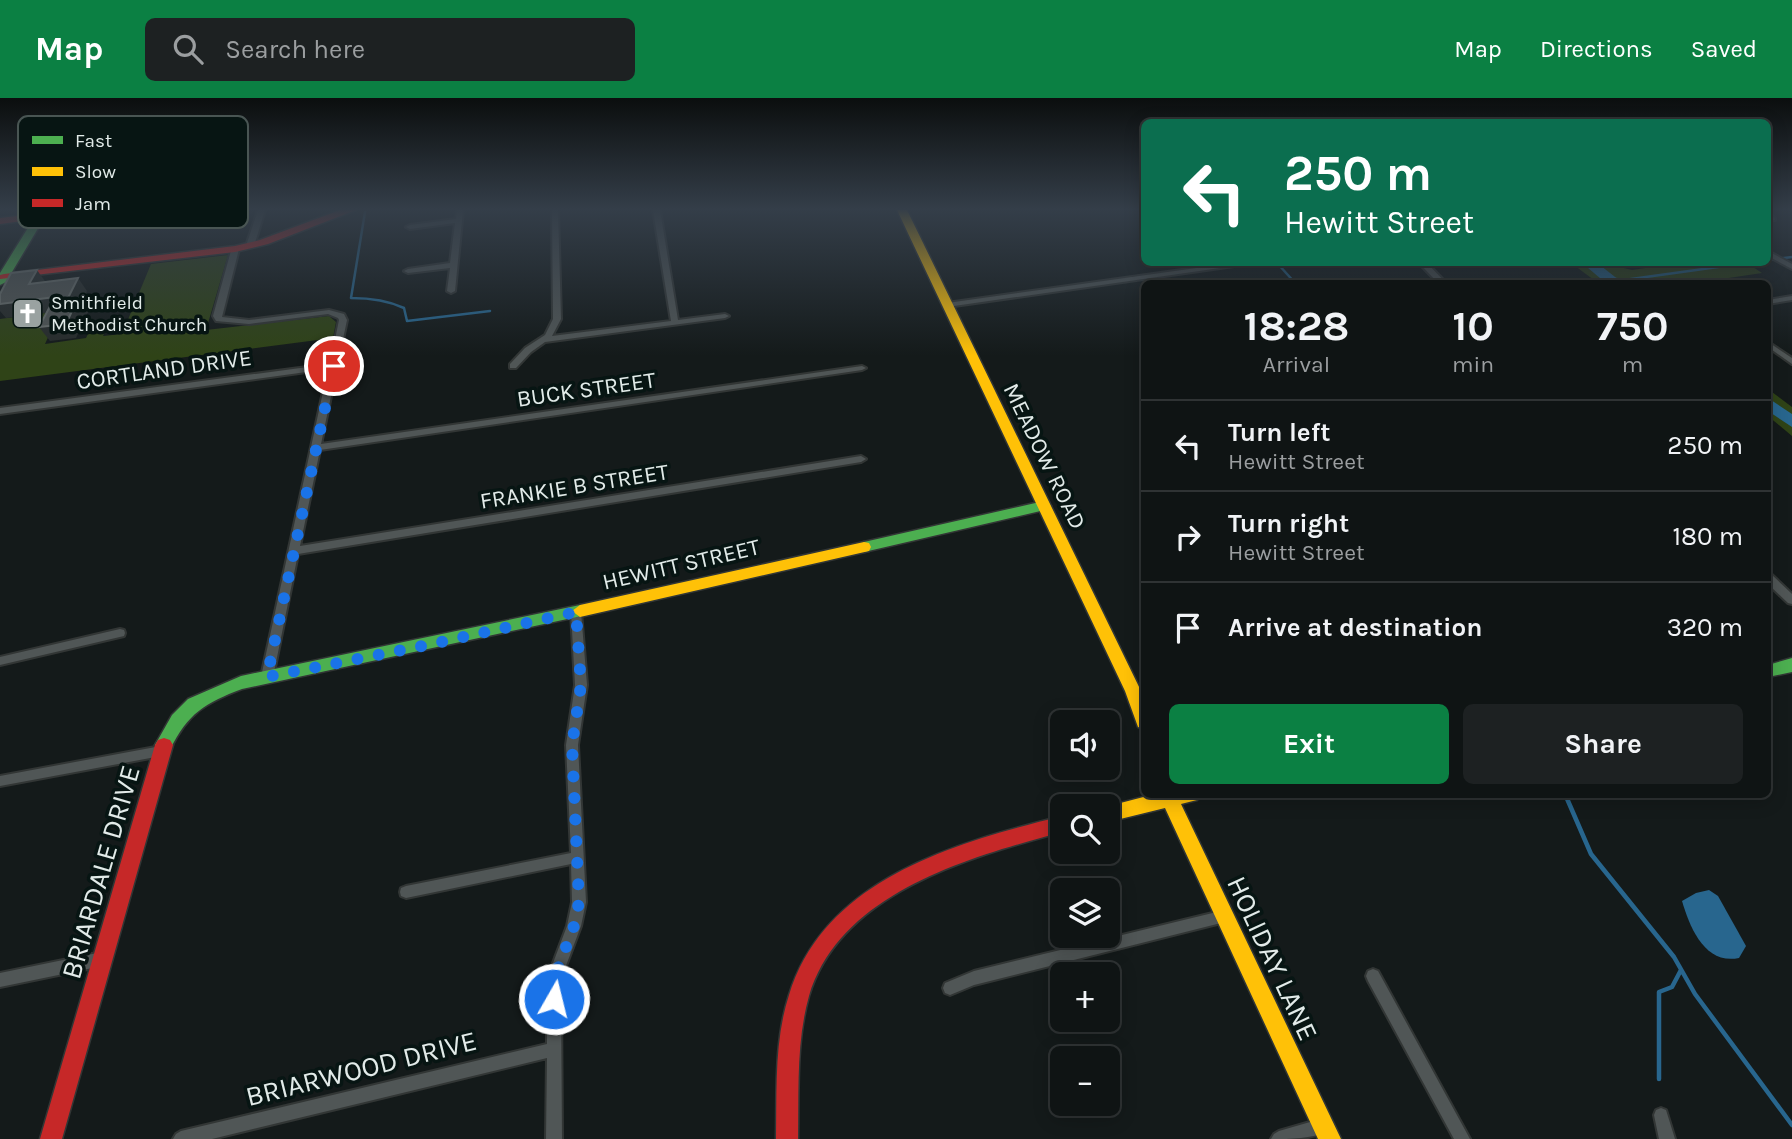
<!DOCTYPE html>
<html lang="en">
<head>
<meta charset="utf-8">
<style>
  :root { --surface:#0f1414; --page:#1d2122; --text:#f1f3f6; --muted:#9b9ea0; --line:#2f3334; --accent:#0b8043 }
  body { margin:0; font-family:Karla,sans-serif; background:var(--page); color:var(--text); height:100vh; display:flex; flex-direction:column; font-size:26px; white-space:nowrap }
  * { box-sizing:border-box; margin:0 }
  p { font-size:23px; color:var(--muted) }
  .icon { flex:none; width:38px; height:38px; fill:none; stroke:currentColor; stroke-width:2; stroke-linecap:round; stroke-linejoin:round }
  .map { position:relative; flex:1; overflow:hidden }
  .side { position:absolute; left:1141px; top:182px; width:630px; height:518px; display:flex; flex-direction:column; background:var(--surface); border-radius:10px; box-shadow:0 4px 18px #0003,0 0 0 2px var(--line) }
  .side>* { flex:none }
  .guide { position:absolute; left:1141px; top:21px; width:630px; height:147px; border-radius:10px; box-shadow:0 4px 18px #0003,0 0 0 2px var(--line); background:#0b6e4f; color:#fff; overflow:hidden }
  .controls { position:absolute; left:1050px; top:612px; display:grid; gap:14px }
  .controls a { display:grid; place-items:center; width:70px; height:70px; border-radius:10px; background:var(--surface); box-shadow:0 4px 18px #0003,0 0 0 2px var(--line); font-size:35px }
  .pin { position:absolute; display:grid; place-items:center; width:60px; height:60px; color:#fff; margin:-30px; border:4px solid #fff; border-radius:50%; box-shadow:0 2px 7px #0007 }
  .me { position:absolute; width:77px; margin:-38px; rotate:8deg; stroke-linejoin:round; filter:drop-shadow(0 0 5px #0008) }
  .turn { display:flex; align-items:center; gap:24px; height:147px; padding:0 28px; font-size:32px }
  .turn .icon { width:91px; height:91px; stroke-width:2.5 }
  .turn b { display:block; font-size:49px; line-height:60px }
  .eta { display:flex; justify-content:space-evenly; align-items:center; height:119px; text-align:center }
  .eta b { font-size:42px; font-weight:700; line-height:49px }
  .primary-button { display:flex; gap:14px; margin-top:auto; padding:14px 28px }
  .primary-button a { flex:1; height:80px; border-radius:10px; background:var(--accent); color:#fff; font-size:28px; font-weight:700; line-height:80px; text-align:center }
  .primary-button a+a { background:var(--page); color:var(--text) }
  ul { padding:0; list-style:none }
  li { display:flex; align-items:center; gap:21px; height:91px; padding:0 28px; border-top:2px solid var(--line) }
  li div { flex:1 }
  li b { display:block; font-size:26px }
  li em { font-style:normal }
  header { display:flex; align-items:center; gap:42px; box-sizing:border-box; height:98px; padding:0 35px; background:var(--accent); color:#fff }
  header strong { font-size:33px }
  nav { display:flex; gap:38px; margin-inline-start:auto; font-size:24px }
  .search { width:490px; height:63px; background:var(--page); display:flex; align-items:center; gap:18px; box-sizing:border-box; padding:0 24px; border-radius:10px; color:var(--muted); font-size:26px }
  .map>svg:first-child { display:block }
</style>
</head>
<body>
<header>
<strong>Map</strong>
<div class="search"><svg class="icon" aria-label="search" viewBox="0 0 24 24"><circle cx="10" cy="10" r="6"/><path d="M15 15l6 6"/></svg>Search here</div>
<nav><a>Map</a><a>Directions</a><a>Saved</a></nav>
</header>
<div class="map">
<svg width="1792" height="1041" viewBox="0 0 1792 1041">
  <rect width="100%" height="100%" fill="#141a1a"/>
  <path fill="#2f4317" d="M228,157L206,232L329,218L336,224L333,240L0,283V221L60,213L45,246L86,240L88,236L105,233L103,238L122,236L151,166Z
    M1571,165H1603L1632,172L1679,165H1747L1762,175L1695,185H1598Z
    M1768,291L1792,309V338L1768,318Z"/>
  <path fill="#28668e" d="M1709,792L1718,798L1746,848L1739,860C1705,867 1690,830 1682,803L1696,795Z"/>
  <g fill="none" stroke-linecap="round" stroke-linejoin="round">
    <path stroke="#28668e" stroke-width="2.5" d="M365,114L351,200C370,200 387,202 404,210L407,223L490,213
      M1768,162L1792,159
      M1278,166L1296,186
      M1608,180L1624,182L1754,164"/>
    <path stroke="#28668e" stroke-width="4.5" d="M1565,696L1591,756L1674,859L1695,896L1792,1027
      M1659,981V894L1672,889L1681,872"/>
    <path fill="#28668e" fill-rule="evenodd" d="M1581,164H1596L1624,186H1607Z
      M1768,300L1792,316V329L1768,313Z"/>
    <defs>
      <path id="street" d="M258,112H265L254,148L247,150L246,148Z
        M457,112H463L455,193L451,195L447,193L450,170L408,175L404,173L408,171L450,165L455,125L410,131L406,129L410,127L456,121Z
        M552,112H558L561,221L552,238L671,223L653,112H660L678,222L725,216L729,218L725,220L545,244L531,254L516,270H510V266L525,250L545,237L553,221Z
        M1768,115L1775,120V122H1771L1768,120Z
        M232,149L239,151L222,219L249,222L329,212L344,216L347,222L321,346L862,268L866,270L862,272L320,352L300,448L861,358L866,361L861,364L298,456L273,579L271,582H263L261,579L328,271L0,316V310L330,266L339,222L338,220L328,216L249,226L216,223L213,218Z
        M1768,153L1792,166V171L1768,158Z
        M1239,164H1262L947,209L943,207L947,205Z
        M1418,164H1426L1447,186H1439Z
        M1792,198V202L1768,206V202Z
        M1768,244L1792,260V266L1768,249Z
        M1768,476L1772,477L1792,496V506L1788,505L1768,486Z
        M576,510L581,514L587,587L578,647L586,804L581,828L564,873L561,901L562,1041H546L547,960L212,1041H173L176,1036L181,1033L547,946V901L550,873L567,828L572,804L571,766L406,800L401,798L400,794L401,790L406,788L571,755L566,647L575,587L571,514Z
        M120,531L124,532L125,535L124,538L0,567V559Z
        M161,648L165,649L167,653L165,657L161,658L0,688V678Z
        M1225,812L1230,814L1232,818L1230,822L1225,824L974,887L950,897L945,895L943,890L945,885L974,873Z
        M102,854L107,856L109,861L107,866L102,868L0,889V875Z
        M1373,871L1378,873L1470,1041H1454L1368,883L1366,878L1368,873Z
        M1661,1010L1666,1012L1675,1041H1659L1654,1017L1656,1012Z
        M1324,1020L1329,1023L1332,1028L1329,1033C1310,1041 1292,1041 1271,1041L1274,1036L1279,1033Z"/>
      <path id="fast" d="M39,112H49L6,184L0,187V175Z
        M1044,403L1051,408L1049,411L864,454L857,449L864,444Z
        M580,507L586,509L588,513L586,517L242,591C205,605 188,615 170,652L164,654L158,652L155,647L172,617L188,601L241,578Z
        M1792,560V574L1768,579V567Z"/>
      <path id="slow" d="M897,112H907L1141,593L1144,602V631L1138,629L1125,593Z
        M864,444L869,445L871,449L869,453L580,519L572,513L580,507Z
        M1155,696H1200L1197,702L1181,706L1341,1041H1318L1165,710L1108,724V709H1105Z"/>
      <path id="jam" d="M340,112H356L268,146L235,154L0,181V177L4,176L235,148L260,142Z
        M41,115L46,118L45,120L0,126V120Z
        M164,640L170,642L173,647L62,1041H40L155,647L158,642Z
        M1062,718V734C971,759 840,794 809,898C796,944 799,994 798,1041H776C777,993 774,943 789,897C825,780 956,745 1062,718Z"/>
    </defs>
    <use href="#street" stroke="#323635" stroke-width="4"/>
    <use href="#fast" stroke="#323635" stroke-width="3"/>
    <use href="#slow" stroke="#323635" stroke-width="3"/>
    <use href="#jam" stroke="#323635" stroke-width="3"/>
    <use href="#street" fill="#505656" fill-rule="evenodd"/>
    <use href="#fast" fill="#4caf50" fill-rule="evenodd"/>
    <use href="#slow" fill="#ffc107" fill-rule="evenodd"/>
    <use href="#jam" fill="#c62828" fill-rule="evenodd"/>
  </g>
  <path fill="#272c2b" d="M81,112H122L84,117Z
    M37,172L47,186H29Z
    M78,180L87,193L82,205L88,214L76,240L50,243L39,229L67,202Z
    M55,199L66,212L6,220L0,213V206Z"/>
  <path fill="#515655" stroke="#686e6c" stroke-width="2" d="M37,172L29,186L78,180L67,202L78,200L66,226L39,229L55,199L0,206V196L11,175Z"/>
  <linearGradient id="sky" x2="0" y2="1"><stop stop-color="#0b0e0e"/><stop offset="0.43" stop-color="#343e49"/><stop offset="1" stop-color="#343e49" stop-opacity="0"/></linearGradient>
  <rect width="1792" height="258" fill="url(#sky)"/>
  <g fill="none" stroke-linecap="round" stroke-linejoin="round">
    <path stroke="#1a73e8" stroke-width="12" stroke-dasharray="0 21.6" d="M334,268L267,579L432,546L576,514L581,587L572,647L579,804L574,828L557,873L554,901"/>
  </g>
  <defs>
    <symbol id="church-square" viewBox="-11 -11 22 22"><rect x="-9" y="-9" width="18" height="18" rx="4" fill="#9aa2a1" stroke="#071513"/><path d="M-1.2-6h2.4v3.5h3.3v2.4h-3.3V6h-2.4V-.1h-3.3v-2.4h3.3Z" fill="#fff"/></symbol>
  </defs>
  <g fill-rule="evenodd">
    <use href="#church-square" x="10" y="198" width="35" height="35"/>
  </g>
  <g text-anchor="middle" stroke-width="7" stroke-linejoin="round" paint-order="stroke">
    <g font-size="19" fill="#e2ebe9" stroke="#071513" text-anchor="start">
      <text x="51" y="211">Smithfield<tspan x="51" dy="22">Methodist Church</tspan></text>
    </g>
    <g font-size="23" fill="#e2ebe9" stroke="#071513">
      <text transform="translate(164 271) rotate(-8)" y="8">CORTLAND DRIVE</text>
      <text transform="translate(586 291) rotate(-8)" y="8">BUCK STREET</text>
      <text transform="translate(1045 358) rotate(64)" y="8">MEADOW ROAD</text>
      <text transform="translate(574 388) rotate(-9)" y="8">FRANKIE B STREET</text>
      <text transform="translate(681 466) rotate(-13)" y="8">HEWITT STREET</text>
    </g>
    <g font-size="28" fill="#e2ebe9" stroke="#071513">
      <text transform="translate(100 774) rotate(-74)" y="10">BRIARDALE DRIVE</text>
      <text transform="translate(1273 860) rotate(65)" y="10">HOLIDAY LANE</text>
      <text transform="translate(361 970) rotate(-14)" y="10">BRIARWOOD DRIVE</text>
    </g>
  </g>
  <rect x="18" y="18" width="230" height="112" rx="10" fill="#071513" stroke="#495553" stroke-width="2"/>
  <rect x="32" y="38" width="31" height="8" fill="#4caf50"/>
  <rect x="32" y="69" width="31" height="9" fill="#ffc107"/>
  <rect x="32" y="101" width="31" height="8" fill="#c62828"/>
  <g font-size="19" fill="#e2ebe9">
    <text x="75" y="49">Fast</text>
    <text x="75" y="80">Slow</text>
    <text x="75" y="112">Jam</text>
  </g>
</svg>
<div class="controls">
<a><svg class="icon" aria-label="sound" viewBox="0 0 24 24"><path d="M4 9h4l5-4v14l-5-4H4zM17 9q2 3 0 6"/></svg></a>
<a><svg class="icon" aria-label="search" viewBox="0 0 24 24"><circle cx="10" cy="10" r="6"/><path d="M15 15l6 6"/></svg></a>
<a><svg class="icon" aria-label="layers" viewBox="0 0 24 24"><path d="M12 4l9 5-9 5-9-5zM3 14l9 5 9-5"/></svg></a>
<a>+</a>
<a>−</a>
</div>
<div class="pin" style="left:334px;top:268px;background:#d93025"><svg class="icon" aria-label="arrive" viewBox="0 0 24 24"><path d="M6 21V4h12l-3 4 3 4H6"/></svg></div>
<svg class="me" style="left:554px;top:901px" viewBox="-20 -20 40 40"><circle r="17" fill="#1a73e8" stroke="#fff" stroke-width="3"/><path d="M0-11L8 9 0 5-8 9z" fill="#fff"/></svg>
<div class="guide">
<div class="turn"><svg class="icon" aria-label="left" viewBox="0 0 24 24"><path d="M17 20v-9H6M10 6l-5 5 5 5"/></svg><div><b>250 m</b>Hewitt Street</div></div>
</div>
<section class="side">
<div class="eta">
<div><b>18:28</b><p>Arrival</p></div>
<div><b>10</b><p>min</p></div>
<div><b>750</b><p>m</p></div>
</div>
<ul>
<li><svg class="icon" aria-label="left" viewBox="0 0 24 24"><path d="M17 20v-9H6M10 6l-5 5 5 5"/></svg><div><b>Turn left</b><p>Hewitt Street</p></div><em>250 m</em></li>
<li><svg class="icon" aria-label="right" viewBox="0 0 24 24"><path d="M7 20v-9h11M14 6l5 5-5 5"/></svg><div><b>Turn right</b><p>Hewitt Street</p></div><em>180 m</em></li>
<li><svg class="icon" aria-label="arrive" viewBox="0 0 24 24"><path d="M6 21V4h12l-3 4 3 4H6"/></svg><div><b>Arrive at destination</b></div><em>320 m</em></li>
</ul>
<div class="primary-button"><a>Exit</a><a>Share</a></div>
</section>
</div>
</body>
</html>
